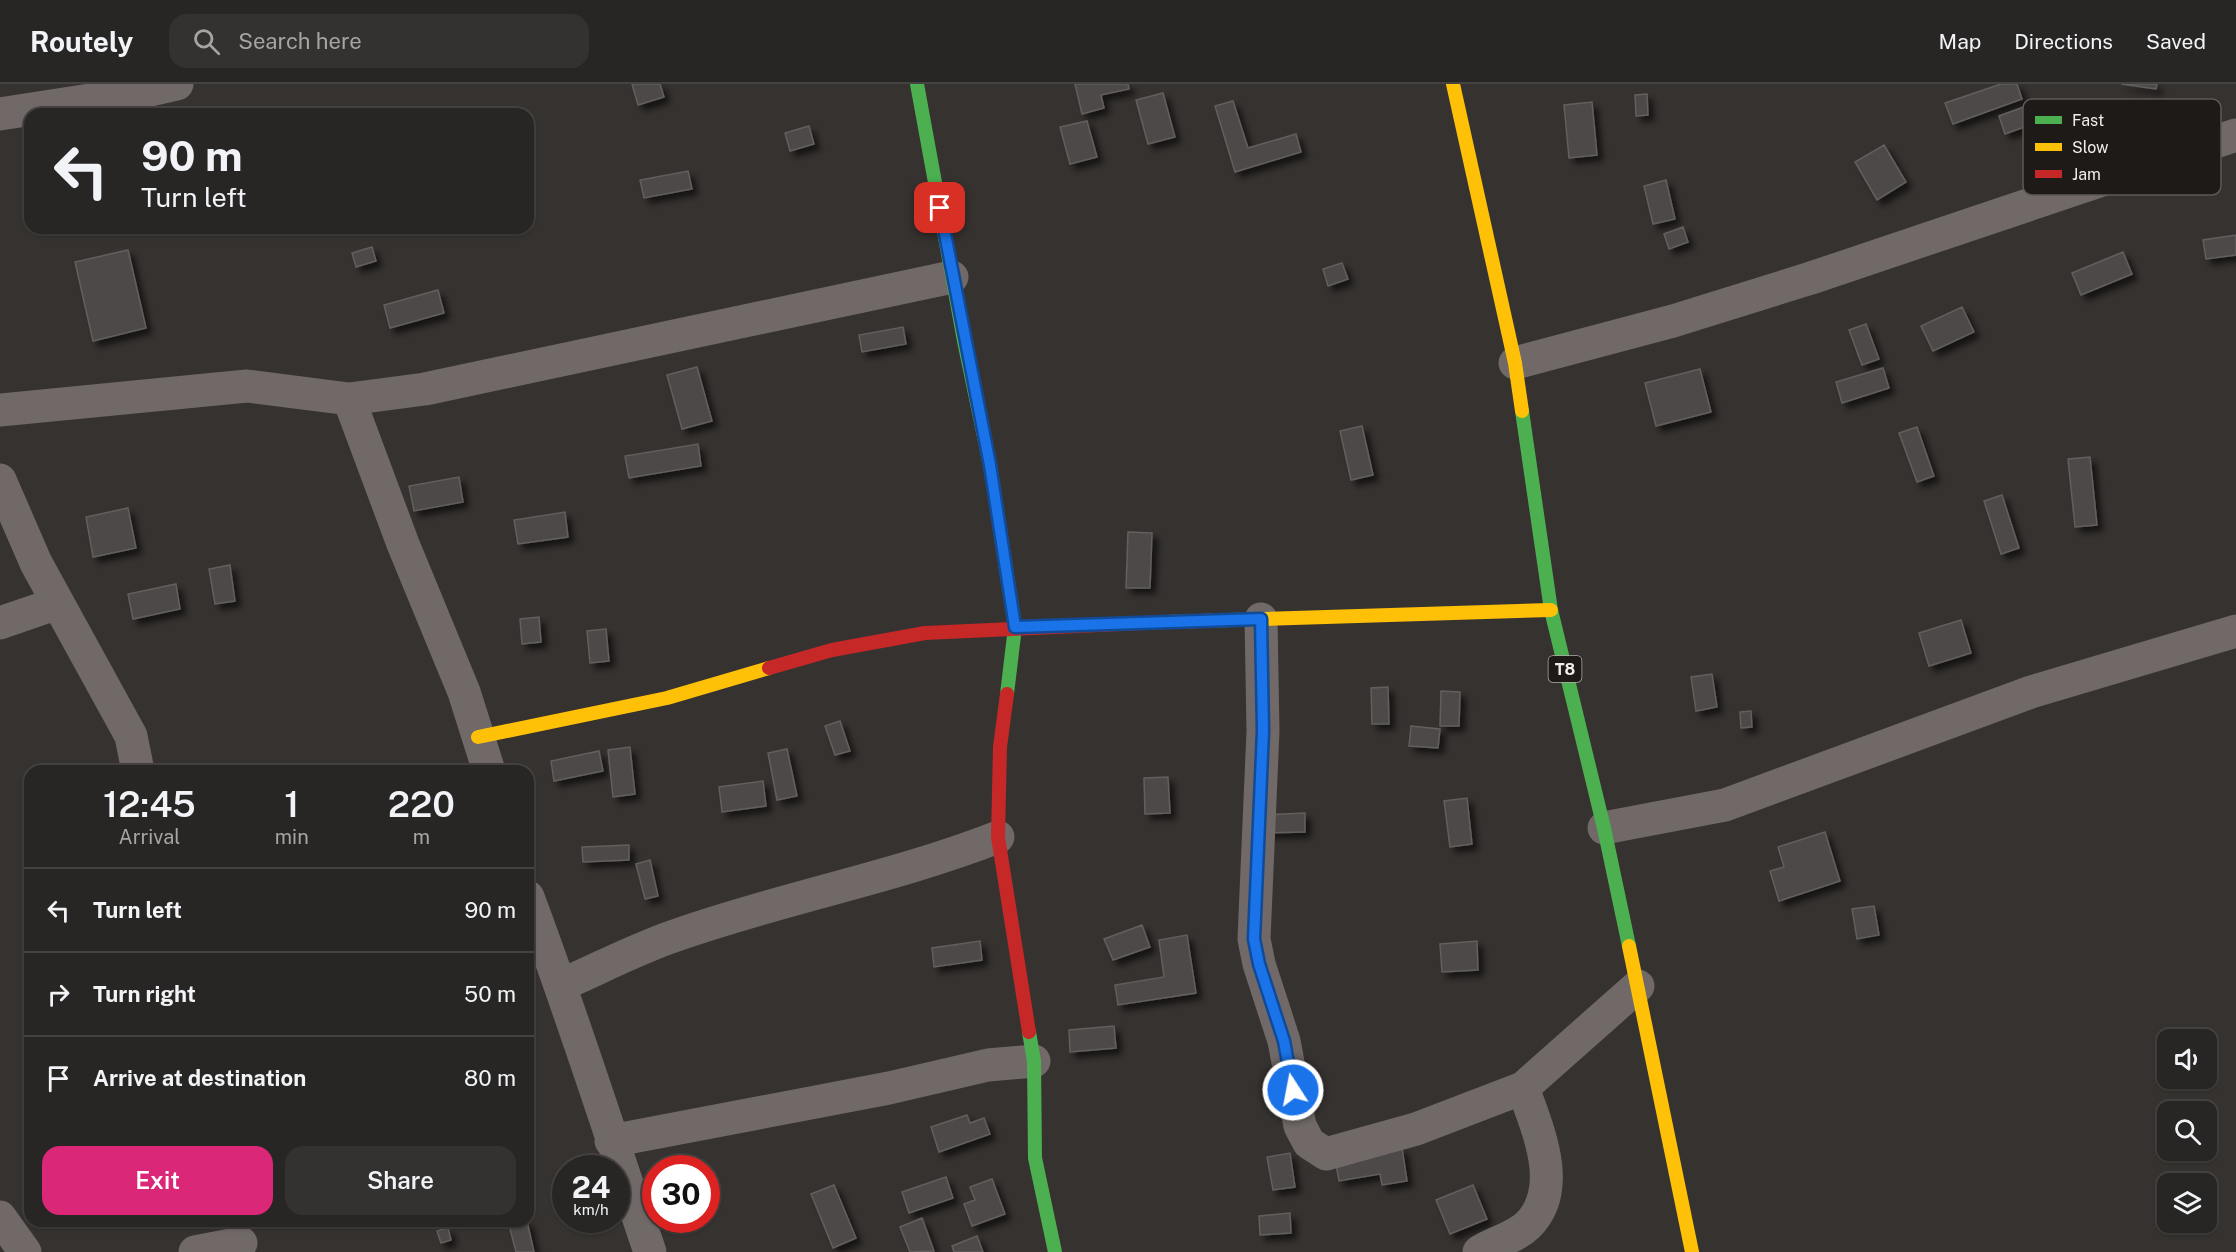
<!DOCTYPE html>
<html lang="en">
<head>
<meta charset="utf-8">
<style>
  :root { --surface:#282624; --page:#343231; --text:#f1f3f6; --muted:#a5a5a6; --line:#444341; --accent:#db2777 }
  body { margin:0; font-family:"Public Sans",sans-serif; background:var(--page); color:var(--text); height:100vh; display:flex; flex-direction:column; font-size:22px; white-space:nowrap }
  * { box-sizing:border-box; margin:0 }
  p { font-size:20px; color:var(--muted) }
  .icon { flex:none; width:33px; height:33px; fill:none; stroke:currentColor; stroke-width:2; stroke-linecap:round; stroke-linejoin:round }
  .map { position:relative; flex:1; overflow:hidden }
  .panel { position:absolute; left:24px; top:681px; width:510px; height:462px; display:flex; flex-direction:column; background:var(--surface); border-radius:18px; box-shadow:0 2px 4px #0004,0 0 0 2px var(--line) }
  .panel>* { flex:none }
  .guide { position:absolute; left:24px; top:24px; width:510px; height:126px; border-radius:18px; box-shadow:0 2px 4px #0004,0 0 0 2px var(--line); background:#282624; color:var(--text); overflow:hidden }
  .fabs { position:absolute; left:2157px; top:945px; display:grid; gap:12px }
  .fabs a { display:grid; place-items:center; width:60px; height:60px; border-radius:12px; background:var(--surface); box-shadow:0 2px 4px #0004,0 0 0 2px var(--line); font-size:30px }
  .speed { position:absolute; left:552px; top:1071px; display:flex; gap:12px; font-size:30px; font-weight:700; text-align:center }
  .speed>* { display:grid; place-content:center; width:78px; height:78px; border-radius:50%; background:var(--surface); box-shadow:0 2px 4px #0004,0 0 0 2px var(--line); line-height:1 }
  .speed small { font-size:15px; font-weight:400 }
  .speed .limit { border:9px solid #d22; background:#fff; color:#111 }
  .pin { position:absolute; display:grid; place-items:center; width:51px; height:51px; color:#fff; margin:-26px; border-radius:12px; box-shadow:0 3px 9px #0006 }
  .me { position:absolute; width:66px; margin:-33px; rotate:349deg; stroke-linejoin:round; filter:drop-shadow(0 0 4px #0008) }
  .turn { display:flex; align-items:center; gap:21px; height:126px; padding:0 18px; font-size:27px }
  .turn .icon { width:78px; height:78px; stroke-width:2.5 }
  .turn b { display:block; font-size:42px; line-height:51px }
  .eta { display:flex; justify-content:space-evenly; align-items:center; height:102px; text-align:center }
  .eta b { font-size:36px; font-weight:600; line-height:42px }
  .action { display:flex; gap:12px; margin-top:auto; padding:12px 18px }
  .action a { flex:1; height:69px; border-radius:18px; background:var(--accent); color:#fff; font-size:24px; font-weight:600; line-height:69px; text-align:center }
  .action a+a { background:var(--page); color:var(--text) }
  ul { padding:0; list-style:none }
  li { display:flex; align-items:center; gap:18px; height:84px; padding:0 18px; border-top:2px solid var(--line) }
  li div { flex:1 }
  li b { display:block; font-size:22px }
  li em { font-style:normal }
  header { display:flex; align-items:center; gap:36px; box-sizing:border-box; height:84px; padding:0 30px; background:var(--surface); border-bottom:2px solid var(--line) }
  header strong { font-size:28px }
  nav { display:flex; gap:33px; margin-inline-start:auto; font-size:21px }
  .search { width:420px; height:54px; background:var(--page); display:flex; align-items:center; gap:15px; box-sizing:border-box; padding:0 21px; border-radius:18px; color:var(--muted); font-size:22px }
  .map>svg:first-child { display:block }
</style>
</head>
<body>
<header>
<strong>Routely</strong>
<div class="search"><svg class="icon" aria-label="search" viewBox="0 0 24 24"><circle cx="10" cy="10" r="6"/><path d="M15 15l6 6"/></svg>Search here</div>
<nav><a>Map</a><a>Directions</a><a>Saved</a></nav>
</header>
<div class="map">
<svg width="2236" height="1168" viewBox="0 0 2236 1168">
  <defs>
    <filter id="shadow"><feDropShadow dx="5.5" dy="5.5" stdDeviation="3" flood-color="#0009"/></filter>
  </defs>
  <rect width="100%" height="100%" fill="#363230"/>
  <path fill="#4e4a48" stroke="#625e5d" stroke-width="1.5" filter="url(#shadow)" d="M632,0H660L664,13L638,21Z
    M1075,0H1128L1129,5L1101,11L1104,24L1082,30Z
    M2001,0H2017L2022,15L1953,40L1945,19Z
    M2121,0H2157L2156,5Z
    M1163,9L1175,53L1148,60L1136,16Z
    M1647,10L1648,31L1636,32L1635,11Z
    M1233,17L1248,64L1296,50L1301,68L1235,88L1215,22Z
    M1592,18L1597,71L1569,74L1564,21Z
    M2035,19L2041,37L2005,50L1999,32Z
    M1087,37L1097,73L1070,80L1060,43Z
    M809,42L814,60L790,67L785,49Z
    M1884,61L1906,98L1877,116L1855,78Z
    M688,87L692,105L644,114L640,96Z
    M1666,96L1675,135L1653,140L1644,102Z
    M1683,143L1688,158L1669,165L1664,150Z
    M2236,151V171L2206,175L2203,156Z
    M372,163L376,177L356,183L352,169Z
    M128,166L146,244L93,257L75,178Z
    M2123,168L2132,190L2081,211L2072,189Z
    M1342,179L1348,195L1328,202L1323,185Z
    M438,206L444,229L390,244L384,221Z
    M1962,223L1974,248L1933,267L1921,242Z
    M1866,240L1879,275L1862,281L1849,246Z
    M903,243L906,260L862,268L859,251Z
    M697,283L712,337L682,345L667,291Z
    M1883,284L1889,304L1842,319L1836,298Z
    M1700,285L1711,328L1656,342L1645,299Z
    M1362,342L1373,391L1351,396L1340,347Z
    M1917,343L1934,392L1917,398L1899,349Z
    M698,360L701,382L629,394L625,372Z
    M2090,373L2097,441L2075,443L2068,375Z
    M459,393L463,418L414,427L409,402Z
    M2002,411L2019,464L2001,470L1984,417Z
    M128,424L136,464L93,473L86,433Z
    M565,428L568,453L518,460L514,436Z
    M1128,448L1152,449L1150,504H1126Z
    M230,481L235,517L215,520L209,485Z
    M176,500L180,525L133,535L128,510Z
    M539,533L541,558L522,560L520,535Z
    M1961,536L1971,569L1929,582L1919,549Z
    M606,545L609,577L590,579L587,547Z
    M1712,590L1717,623L1696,627L1691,593Z
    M1388,603L1389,640H1372L1371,604Z
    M1441,607L1460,608L1459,642H1440Z
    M1751,627L1752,643L1741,644L1740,628Z
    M840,637L850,667L835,671L825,642Z
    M1411,642L1440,645L1438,664L1409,662Z
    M630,663L635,710L613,713L608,666Z
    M787,665L797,712L777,716L768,669Z
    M599,667L603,687L554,697L551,677Z
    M1168,693L1170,729L1145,730L1144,694Z
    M763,697L766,722L722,728L719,703Z
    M1467,714L1472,760L1450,763L1444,717Z
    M1305,729V748L1263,749V731Z
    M1825,748L1840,797L1779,817L1770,787L1784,783L1778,763Z
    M629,761V776L583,778L582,763Z
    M650,776L658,812L645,815L636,780Z
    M1874,822L1879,851L1857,855L1852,825Z
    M1142,841L1150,863L1113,876L1104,855Z
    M1187,851L1196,909L1118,921L1115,901L1164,893L1159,856Z
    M980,857L982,876L934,883L932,864Z
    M1477,857L1478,886L1442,888L1440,860Z
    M1114,942L1116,964L1070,968L1069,946Z
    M967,1031L970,1039L984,1034L990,1050L939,1068L931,1043Z
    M1402,1064L1407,1097L1382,1101L1380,1090L1339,1097L1335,1075Z
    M1290,1069L1295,1103L1273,1106L1267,1073Z
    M946,1093L953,1114L909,1129L902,1108Z
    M992,1095L1005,1130L972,1142L964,1120L975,1116L970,1103Z
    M834,1101L856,1154L833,1164L811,1110Z
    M1473,1101L1487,1135L1450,1150L1436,1116Z
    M1290,1129L1291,1149L1260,1151L1259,1132Z
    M922,1134L934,1167L910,1168L900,1143Z
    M508,1137H527L534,1168H516Z
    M448,1144L451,1156L441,1159L437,1147Z
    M977,1152L983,1168H954L952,1162Z"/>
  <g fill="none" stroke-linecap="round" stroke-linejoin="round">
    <path stroke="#706967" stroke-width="33" d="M0,30L142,8L177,0
      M1515,279L1673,237L1811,194L2236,51
      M349,315L403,460L464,608L489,687
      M0,326L247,302L349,315L425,305L952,193
      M0,396L36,479L131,652L138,687
      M1261,535L1263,647L1254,855L1259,880L1284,957L1300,1042L1309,1059L1326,1070L1416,1045L1523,1004L1638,902
      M0,539L58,519
      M1604,744L1725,721L2031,608L2236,547
      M528,813C572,930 610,1050 650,1168
      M561,901C598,885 636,865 674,852C781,814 893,794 998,753
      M611,1057L889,1004L988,981L1034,977
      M0,1133L25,1168
      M195,1168L241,1159
      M1479,1168C1494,1158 1515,1154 1528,1141C1565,1104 1537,1044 1523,1004"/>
    <path stroke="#4caf50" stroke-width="14" d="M917,0L964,257L990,381L1015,543L1007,610
      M1522,327L1551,526L1604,744L1629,862
      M1029,948L1034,977L1035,1074L1055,1168"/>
    <path stroke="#ffc107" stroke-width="14" d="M1453,0L1515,279L1522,327
      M1167,538L1551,526
      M478,653L667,614L769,584
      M1629,862L1692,1168"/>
    <path stroke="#c62828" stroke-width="14" d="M769,584L832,566L925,549L1167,538
      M1007,610L1000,663L998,753L1029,948"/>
  </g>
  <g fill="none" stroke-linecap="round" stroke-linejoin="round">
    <defs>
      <path id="route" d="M940,124L990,381L1015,543L1261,535L1263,647L1254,855L1259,880L1284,957L1293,1006"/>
    </defs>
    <use href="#route" stroke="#114b97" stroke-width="15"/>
    <use href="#route" stroke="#1a73e8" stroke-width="10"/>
  </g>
  <g text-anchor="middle" stroke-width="4.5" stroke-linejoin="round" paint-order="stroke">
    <rect fill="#1e1a18" stroke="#b3adaa" stroke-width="1.5" x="1548.5" y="572" width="33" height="26" rx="4.5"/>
    <g font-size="16" font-weight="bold" fill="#f3ece9">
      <text x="1565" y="591">T8</text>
    </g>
  </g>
  <rect x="2023" y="15" width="198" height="96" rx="9" fill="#1e1a18" stroke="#5e5957" stroke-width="1.5"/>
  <rect x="2035" y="32" width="27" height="8" fill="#4caf50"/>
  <rect x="2035" y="59" width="27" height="8" fill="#ffc107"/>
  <rect x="2035" y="86" width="27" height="8" fill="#c62828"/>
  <g font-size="16" fill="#f3ece9">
    <text x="2072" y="42">Fast</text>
    <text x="2072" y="69">Slow</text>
    <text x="2072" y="96">Jam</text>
  </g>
</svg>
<div class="fabs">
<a><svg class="icon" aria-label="sound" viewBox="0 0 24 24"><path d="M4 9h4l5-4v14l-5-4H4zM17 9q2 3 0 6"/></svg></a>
<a><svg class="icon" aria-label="search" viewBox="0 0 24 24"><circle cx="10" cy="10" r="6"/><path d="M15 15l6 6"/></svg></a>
<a><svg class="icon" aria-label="layers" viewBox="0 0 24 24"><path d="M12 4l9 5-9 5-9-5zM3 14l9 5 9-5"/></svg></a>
</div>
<div class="speed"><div>24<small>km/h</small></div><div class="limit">30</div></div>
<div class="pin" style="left:940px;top:124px;background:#d93025"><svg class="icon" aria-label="arrive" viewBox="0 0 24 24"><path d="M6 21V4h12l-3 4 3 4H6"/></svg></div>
<svg class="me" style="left:1293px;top:1006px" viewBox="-20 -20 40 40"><circle r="17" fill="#1a73e8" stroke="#fff" stroke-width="3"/><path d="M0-11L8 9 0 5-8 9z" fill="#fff"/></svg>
<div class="guide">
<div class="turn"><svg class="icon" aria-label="left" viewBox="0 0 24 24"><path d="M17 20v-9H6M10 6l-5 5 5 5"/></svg><div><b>90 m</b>Turn left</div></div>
</div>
<section class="panel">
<div class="eta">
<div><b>12:45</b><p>Arrival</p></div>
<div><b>1</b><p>min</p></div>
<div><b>220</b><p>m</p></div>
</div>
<ul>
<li><svg class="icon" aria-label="left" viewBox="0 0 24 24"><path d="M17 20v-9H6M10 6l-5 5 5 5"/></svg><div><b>Turn left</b></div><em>90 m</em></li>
<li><svg class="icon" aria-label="right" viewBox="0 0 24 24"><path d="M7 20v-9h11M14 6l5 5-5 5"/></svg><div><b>Turn right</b></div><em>50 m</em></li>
<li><svg class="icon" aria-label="arrive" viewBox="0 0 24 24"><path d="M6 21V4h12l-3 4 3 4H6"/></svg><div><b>Arrive at destination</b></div><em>80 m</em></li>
</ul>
<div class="action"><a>Exit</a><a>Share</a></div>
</section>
</div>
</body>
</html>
